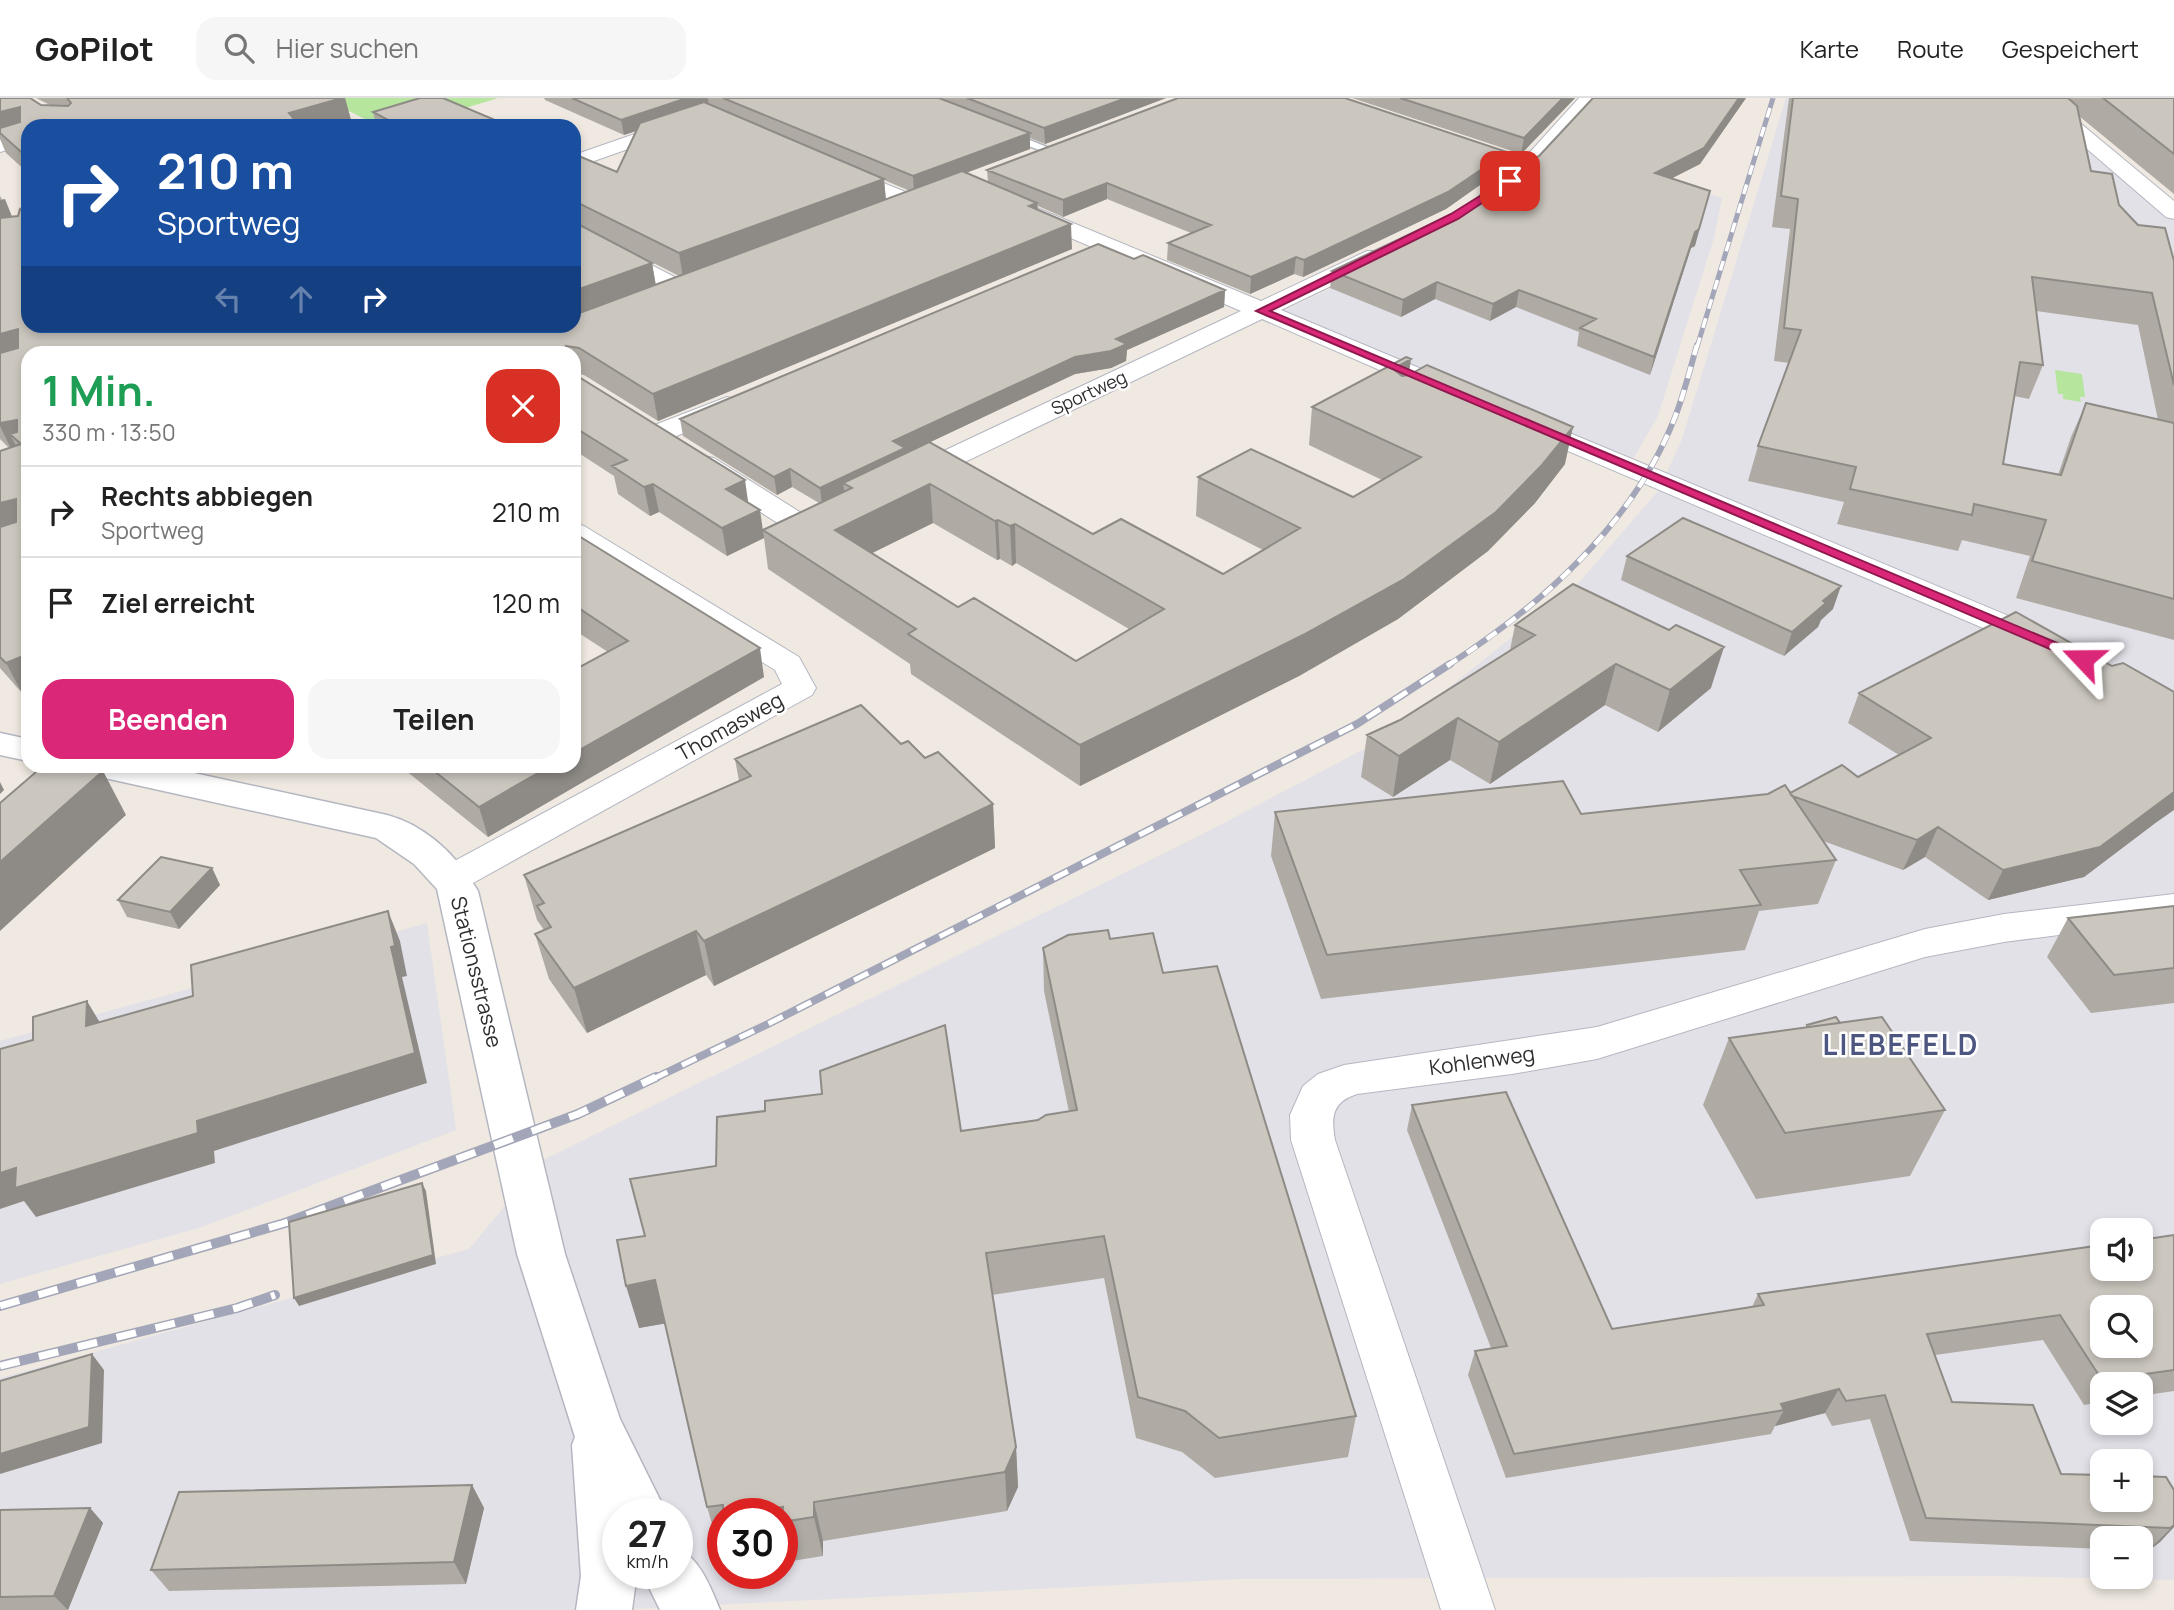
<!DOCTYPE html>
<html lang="de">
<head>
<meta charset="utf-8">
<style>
  :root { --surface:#fff; --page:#f6f6f6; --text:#222; --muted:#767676; --line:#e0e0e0; --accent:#db2777 }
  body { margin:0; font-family:Manrope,sans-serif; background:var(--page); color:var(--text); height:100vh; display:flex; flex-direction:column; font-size:26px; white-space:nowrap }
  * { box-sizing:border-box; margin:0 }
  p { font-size:23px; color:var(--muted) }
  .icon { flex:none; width:38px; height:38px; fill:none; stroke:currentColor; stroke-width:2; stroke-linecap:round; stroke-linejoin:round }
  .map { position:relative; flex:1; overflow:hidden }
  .panel { position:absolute; left:21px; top:248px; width:560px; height:427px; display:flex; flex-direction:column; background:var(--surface); border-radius:21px; box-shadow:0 4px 10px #0003 }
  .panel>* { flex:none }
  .top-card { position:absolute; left:21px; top:21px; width:560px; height:214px; border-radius:21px; box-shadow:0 4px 10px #0003; background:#1a4fa0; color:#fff; overflow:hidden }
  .tools { position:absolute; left:2090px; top:1120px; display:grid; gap:14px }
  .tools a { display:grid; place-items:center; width:63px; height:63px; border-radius:14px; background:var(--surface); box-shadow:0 4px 10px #0003; font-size:35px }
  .speed { position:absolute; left:602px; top:1400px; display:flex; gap:14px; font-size:35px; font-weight:700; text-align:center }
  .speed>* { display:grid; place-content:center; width:91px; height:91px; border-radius:50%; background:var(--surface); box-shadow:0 4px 10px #0003; line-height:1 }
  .speed small { font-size:18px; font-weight:400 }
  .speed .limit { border:10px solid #d22; background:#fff; color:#111 }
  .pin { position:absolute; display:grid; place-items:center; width:60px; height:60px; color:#fff; margin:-30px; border-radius:14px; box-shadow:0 4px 10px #0006 }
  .me { position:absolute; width:77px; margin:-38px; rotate:293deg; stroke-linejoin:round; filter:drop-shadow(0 0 5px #0008) }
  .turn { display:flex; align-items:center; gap:24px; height:147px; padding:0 21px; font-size:32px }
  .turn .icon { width:91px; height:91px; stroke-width:2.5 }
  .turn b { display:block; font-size:49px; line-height:60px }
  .lanes { display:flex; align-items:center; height:66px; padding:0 21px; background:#0003; justify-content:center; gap:35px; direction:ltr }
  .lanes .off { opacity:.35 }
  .round { display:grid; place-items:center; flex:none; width:74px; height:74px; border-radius:21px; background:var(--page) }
  .headline { display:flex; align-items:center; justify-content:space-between; height:119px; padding:0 21px }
  h1 { font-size:42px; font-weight:700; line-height:52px; color:#1e9e55 }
  .button { display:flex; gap:14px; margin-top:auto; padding:14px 21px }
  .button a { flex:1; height:80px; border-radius:21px; background:var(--accent); color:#fff; font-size:28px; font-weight:700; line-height:80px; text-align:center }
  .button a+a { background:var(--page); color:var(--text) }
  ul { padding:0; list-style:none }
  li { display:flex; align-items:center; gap:21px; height:91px; padding:0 21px; border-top:2px solid var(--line) }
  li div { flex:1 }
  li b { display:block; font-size:26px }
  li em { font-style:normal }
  header { display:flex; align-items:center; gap:42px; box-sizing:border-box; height:98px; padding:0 35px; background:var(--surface); border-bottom:2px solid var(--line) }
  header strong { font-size:33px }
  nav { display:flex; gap:38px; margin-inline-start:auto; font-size:24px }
  .search { width:490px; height:63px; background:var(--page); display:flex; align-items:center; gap:18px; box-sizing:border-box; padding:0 24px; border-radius:21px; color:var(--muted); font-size:26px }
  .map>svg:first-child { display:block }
</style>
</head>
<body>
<header>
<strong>GoPilot</strong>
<div class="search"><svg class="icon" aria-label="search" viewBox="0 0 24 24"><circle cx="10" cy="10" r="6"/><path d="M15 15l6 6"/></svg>Hier suchen</div>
<nav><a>Karte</a><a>Route</a><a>Gespeichert</a></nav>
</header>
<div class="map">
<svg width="2174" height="1512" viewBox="0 0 2174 1512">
  <rect width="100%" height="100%" fill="#efe9e1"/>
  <path fill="#e3e1e8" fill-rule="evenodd" d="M1786,0H2036L2174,119V1482L1999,1478L1240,1481L610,1512H0V1280L469,1151L543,1062L1197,739L1387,639L1575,489L1659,392L1682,341ZM2102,1132H2140V1171H2102ZM2102,1209H2140V1248H2102ZM2102,1286H2140V1325H2102ZM2102,1363H2140V1402H2102ZM618,1416H677V1475H618ZM723,1416H782V1475H723ZM2102,1440H2140V1479H2102Z
    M1565,49L1722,100L1714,140L1658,318L1624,377L1410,285L1283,213L1449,135Z
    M427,825L456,1032L202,1129L0,1186V943Z"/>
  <path fill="#b6e59e" d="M323,0H498L407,28H379Z
    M2055,272L2082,276L2085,299H2080L2081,304L2063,301V296H2058Z"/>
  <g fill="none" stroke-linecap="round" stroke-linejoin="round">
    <defs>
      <path id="lane" d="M1002,34H1010L1059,54L1050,56L1002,38Z"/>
      <path id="street" d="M1579,0H1600L1535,72L1499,102H1483L1480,97L1483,92L1521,64Z
        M2028,0H2050L2174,103V121L2166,119Z
        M678,21L685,23L688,27L685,31L574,70V57Z
        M28,34V46L0,54V42Z
        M839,67L923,101L926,106L923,111H907L832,77L828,73L832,69Z
        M1025,105L1261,203L1367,153H1383L1387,158L1383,163L1281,212L1467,290L1471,296L1467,302L1458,304L1449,302L1262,221L919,386L909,388L899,386L895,380L899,374L1241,213L1017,117L1014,112L1017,107Z
        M574,127L692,188L696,193L692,198H676L574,143Z
        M727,299L736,301L740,307L736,313L667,342L657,344L647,342L643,336L647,330Z
        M1524,316L2052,536L2057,543L2052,550L2041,553L2030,550L1514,330L1511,324L1514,318Z
        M704,358L714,360L806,418L831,408L841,411L846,417C836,431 811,440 795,436L694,372L690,366L694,360Z
        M574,425L584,428L799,559L816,590L812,597L464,790L451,794L438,790L432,781L438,772L782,586L775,572L574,447Z
        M2174,796V822L2004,844L1925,859L1597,961L1512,976L1357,996C1332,1004 1331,1019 1335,1042L1495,1512H1441L1291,1042L1290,1017L1303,988L1318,976L1344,967L1597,929L1925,831L2004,816Z"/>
      <path id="secondary" d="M0,635L28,641V663L0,657Z
        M87,668H162L387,717C427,728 457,758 478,793L565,1156L620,1321L667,1416H618V1475H637L632,1512H576L581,1478L572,1347L575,1339L517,1156L437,791L414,766L376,740L105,680L92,676Z
        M677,1450C700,1460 711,1490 720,1512H660L642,1475H677Z"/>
    </defs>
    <use href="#lane" stroke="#b4b7c1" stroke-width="3"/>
    <use href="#street" stroke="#b4b7c1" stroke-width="2"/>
    <use href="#secondary" stroke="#b4b7c1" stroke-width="3"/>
    <use href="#lane" fill="#fff" fill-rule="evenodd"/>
    <use href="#street" fill="#fff" fill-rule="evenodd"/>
    <use href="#secondary" fill="#fff" fill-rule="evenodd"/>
    <defs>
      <path id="rail-far3" d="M1697,249L1773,0"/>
      <path id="rail-far2" d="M1447,568C1542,507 1633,427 1675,319C1684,296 1690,271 1697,247"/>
      <path id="rail-far1" d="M653,981L768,926L1357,626L1450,566"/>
      <path id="rail" d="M0,1208L285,1125L578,1016L656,979
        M0,1268L237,1210L275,1197"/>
    </defs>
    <use href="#rail-far3" stroke="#a3a6b8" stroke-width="5"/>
    <use href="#rail-far2" stroke="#a3a6b8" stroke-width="6"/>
    <use href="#rail-far1" stroke="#a3a6b8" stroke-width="8"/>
    <use href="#rail" stroke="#a3a6b8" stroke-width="10"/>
    <use href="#rail-far3" stroke="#fff" stroke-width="3.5" stroke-dasharray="10" stroke-linecap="butt"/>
    <use href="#rail-far2" stroke="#fff" stroke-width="4.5" stroke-dasharray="12" stroke-linecap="butt"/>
    <use href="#rail-far1" stroke="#fff" stroke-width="5" stroke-dasharray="16" stroke-linecap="butt"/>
    <use href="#rail" stroke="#fff" stroke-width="7" stroke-dasharray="20" stroke-linecap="butt"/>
  </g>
  <path fill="#afaba4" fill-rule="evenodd" d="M0,0L41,7H50L36,0H345L351,22L331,28H28V75L6,55L0,41Z
    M544,0H1166L1045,46L1030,40V51L966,75L988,84L987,72L1504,70L1446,111L1303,179L1294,176L1250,196L1167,162L1168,145L1191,135L1107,101L1063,119L1038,108V111L1072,151L658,323L584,277L574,275V256H28L22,595L0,570V353L9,350L0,341V98L12,119L28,228L220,232H234L229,228H574V56L617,74L636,33L624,37L545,2ZM884,82L910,93L886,101ZM624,150L679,178L656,187L652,165Z
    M1352,0H1575L1521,56Z
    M1593,0H1746L1700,66L1672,80L1695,148L1691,150L1650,277L1577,248L1579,234L1516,209L1490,223L1435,201L1401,219L1330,190L1332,173L1467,109L1506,83L1540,57Z
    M1789,0H2174V96L2079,18L2091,73L2119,107L2174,163V542L2016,500L2030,458L1962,442L1958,453L1837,426L1844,404L1748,383L1758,348L1789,265L1774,263L1790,131L1772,129ZM2036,213L2138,227L2158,322L2086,305L2071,339L2058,377L2003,366L2014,298L2029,301L2043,267Z
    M373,14L509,28H376Z
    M1134,161L1225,192L1224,209L1127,252L1126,263L1111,270L1075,276L930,344L1093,436L1223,476L1263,452L1196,418L1198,379L1353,399L1382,382L1309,347L1312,309L1408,277L1565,366L1535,405L1488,453L1398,521L1299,578L1080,688L911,576L910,566L768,471L764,440L727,458L659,414L650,418L618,396L614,378L574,352V276L748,404L763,432L819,405L792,389L777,397L683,338L680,321ZM933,425L997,462L1000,461L1012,468L1016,465L1129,531L1076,563L958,509L872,455Z
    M574,435L764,579L488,739L400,668H574L608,554L574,532Z
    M1627,458L1833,511L1821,522L1818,529L1784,558L1621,482Z
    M1515,527L1711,590L1658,634L1605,607L1490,686L1450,662L1393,699L1361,679L1367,637L1400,622L1510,552Z
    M1859,595L2154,726L2084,779L1988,802L1925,759L1903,772L1823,743L1836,762L1818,806L1759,813L1745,852L1321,901L1271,758L1275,714L1581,716L1790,695L1858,679L1899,657L1848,625Z
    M901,646L925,660L993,706L995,750L714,888L706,877L587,935L549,881L535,836L544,832L537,822L524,777L739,683L735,661Z
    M212,770L220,787L179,831L127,819L118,802Z
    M2174,808V905L2091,915L2047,859L2068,820Z
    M1110,841L1163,875L1356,1318L1348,1359L1215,1380L1182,1354L1136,1340L1104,1180L992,1197L1016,1349L1018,1389L1007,1413L823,1443V1458L792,1463L788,1449L782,1450V1416H723V1448L719,1449L707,1409L665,1225L639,1230L645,1138L716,1068L765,1013L822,996L961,1033L1038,1022L1069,1014L1044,893L1043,850Z
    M1840,925L1945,1012L1910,1078L1756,1101L1703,1007L1729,940L1806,929L1807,927Z
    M1412,1007L1612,1231L1752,1209L1758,1196L2174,1137V1293L2140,1298V1286H2102V1304L2084,1307L2043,1242L1935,1257L1952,1304L2061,1376L2174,1429L2160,1444L2148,1453H2140V1440H2102V1451L1910,1443L1870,1321L1832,1328L1825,1315L1775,1328L1771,1336L1506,1380L1468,1277L1475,1253L1491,1250L1407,1032Z
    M472,1387L484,1410L466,1486L169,1493L151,1472Z
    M90,1410L103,1425L68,1512H0V1412Z"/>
  <path fill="#8e8b86" d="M342,0H345L351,22L331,28H293L289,15Z
    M687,0H708L709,9L624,37L621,22Z
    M1126,0H1166L1045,46L1044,30Z
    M1563,0H1575L1521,56L1524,40Z
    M1739,0H1746L1700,66L1651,91L1655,75Z
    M20,9L28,28L0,35V14Z
    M1030,35V51L914,94L913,78Z
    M1507,54L1504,70L1446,111L1303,179L1304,162Z
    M884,81L886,105L683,180L679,155Z
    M1107,85V101L1063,119V102Z
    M1710,93L1695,148L1691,150L1650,277L1654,259L1695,134Z
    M5,101L15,126L0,129V102Z
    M1037,105L1038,129L1029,108Z
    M1071,126L1072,151L658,323L653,296Z
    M1296,159L1294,176L1250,196L1251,179Z
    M652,165L656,190L574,221V193Z
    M1437,184L1435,201L1401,219L1403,202Z
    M1225,192L1224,209L1127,252L1126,263L1111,270L1075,276L905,356L852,390L843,385L845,397L822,407L820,390L893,343L1116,241Z
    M1519,192L1516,209L1490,223L1493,206Z
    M40,228H120L51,256L39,230Z
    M491,228H559L498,255Z
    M18,231L29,256L0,267V236Z
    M1411,261L1406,298L1393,271Z
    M17,322L21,346L10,336L18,352L12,353L0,328V325Z
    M1573,329L1565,366L1535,405L1488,453L1398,521L1299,578L1080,688V647Z
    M790,371L792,389L777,397L774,379Z
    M745,382L749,410L726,391Z
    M653,386L659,414L650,418L644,389Z
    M930,386L933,425L840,471L835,432Z
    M16,401L28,426L0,438V405Z
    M760,412L764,440L727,458L722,430Z
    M998,422L1000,461L997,462L995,423Z
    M1015,426L1016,465L1012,468L1010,428Z
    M1841,488L1833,511L1821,522L1818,529L1784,558L1792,534L1823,503Z
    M1724,549L1711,590L1658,634L1670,592Z
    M760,550L764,579L488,739L479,709L550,668H574V655Z
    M28,556V592L22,595L6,565Z
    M1616,566L1605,607L1490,686L1499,644Z
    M1458,620L1450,662L1393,699L1399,658Z
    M103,673L126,717L0,833V764Z
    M0,684L4,692L0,696Z
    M2174,694V712L2154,726L2084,779L1988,802L2003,772Z
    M993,706L995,750L714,888L704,843Z
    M1938,729L1925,759L1903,772L1917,742Z
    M212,770L220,787L179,831L170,814Z
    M388,813L400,843L407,878L402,879L427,985L214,1053L215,1065L36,1119L24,1103L0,1111V1075L197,1023L391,849Z
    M696,833L706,877L587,935L574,890Z
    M87,903L105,933L86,928Z
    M422,1085L426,1093L436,1166L299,1208L294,1200Z
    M655,1182L668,1225L639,1230L626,1188Z
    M92,1256L104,1272L102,1345L0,1376V1356Z
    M1839,1291L1825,1315L1775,1328L1784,1312L1781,1306Z
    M1016,1349L1018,1389L1007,1413L1005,1374Z
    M472,1387L484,1410L466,1486L454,1464Z
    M814,1404L823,1443V1458L814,1419Z
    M90,1410L103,1425L68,1512L54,1498Z
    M2174,1427V1429L2160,1444L2148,1453Z"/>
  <path fill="#cbc7bf" stroke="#8e8b86" stroke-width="2" fill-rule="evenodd" d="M0,0H30L41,7L68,8L71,5L67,0H342L289,15L300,28H28V60L0,35V30L20,24V9L0,14Z
    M420,0H443L509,28H399L373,14Z
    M572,0H687L621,22Z
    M723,0H939L1030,35L913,78Z
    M967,0H1126L1044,30Z
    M1178,0H1345L1507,54L1448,94L1304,162L1296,159L1251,179L1168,145L1211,127L1107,85L1063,102L987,72Z
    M1400,0H1563L1524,40Z
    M1593,0H1739L1704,50L1655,75L1710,93L1699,131L1695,134L1654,259L1580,230L1596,221L1519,192L1493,206L1437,184L1403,202L1332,173L1467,109L1506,83L1540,57Z
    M1793,0H2068L2077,8L2091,73L2112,76L2119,107L2138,127L2165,130L2174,163V287L2152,195L2032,179L2043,267L2020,264L2003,366L2061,377L2086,305L2174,325V501L2032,463L2046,422L1974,406L1972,417L1850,391L1856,369L1758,348L1801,232L1784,230L1798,101L1781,98Z
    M2103,0H2174V56Z
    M704,4L884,81L679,155L574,103V56L617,74L640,25Z
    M962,73L1037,105L1029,108L1071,126L653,296L579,250L566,248L567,256H28V489L25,490L28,493V556L6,565L0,559V429L16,424V401L0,405V353L21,346L10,336L17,334V322L0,325V255L18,250V231L0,236V120L18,118L20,111L28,117V228H40L39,230L82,232L95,228H215L220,232L252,231L251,228H492L493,232H534L546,228H574V217Z
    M574,124L652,165L574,193Z
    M1098,146L1134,161L1143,157L1225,192L1116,241L1127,246L1111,253L1075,259L893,343L905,350L820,390L790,371L774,379L680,321Z
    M1406,259L1411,261L1393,271L1402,278L1409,277L1427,267L1573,329L1542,367L1496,414L1404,481L1303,537L1080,647L908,536L916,531L763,432L852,390L843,385L929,344L1093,436L1121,421L1223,476L1300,430L1198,379L1251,351L1353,399L1421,359L1312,309ZM930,386L995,423L998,422L1010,428L1015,426L1164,511L1076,563L974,500L958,509L835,432Z
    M574,276L745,382L726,391L760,412L722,430L653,386L644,389L612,368L627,362L574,329Z
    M1683,420L1841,488L1823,503L1826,505L1792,534L1627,458Z
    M574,435L760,550L574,655V572L628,543L574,507Z
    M1573,486L1669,532L1676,527L1724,549L1670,592L1616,566L1499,644L1458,620L1399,658L1367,637L1400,622L1535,537L1515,527Z
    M2016,514L2112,568L2123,565L2174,594V694L2100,749L2003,772L1938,729L1917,742L1792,698L1790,695L1842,667L1858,679L1931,640L1859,595Z
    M861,607L901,646L908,643L925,660L938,654L993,706L704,843L696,833L574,890L535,836L551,829L537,808L544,805L524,777L751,678L735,661Z
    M43,668H85L103,673L0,764V705Z
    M428,668H550L479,709Z
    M1563,683L1581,716L1768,696L1785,687L1836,762L1740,772L1761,807L1327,857L1275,714Z
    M161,759L212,770L170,814L118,802Z
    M2174,808V870L2114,877L2068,820Z
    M388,813L395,848L391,849L415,955L197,1023L198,1035L15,1090L16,1070L0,1075V951L33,942V919L87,903L86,928L193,898L191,867Z
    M1108,832L1110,841L1153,835L1163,875L1217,868L1356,1318L1219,1340L1185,1313L1138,1299L1104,1138L986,1155L1016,1349L1005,1374L814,1404V1419L782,1424L783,1409L738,1416H723V1407L707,1409L655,1182L626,1188L617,1142L645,1138L630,1081L716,1068L717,1019L765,1013V1003L822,996L820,973L945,927L961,1033L1038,1022L1046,1017L1077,1012L1043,850L1068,837Z
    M1836,919L1840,925L1808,929L1807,927Z
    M1882,919L1945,1012L1785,1035L1729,940Z
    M1506,994L1612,1231L1764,1207L1758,1196L2102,1147V1171H2140V1142L2174,1137V1272L2102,1282L2060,1217L1927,1236L1952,1304L2033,1307L2061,1376L2102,1377V1402H2140V1378L2166,1379L2174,1392V1427L2170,1430L1926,1420L1885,1297L1846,1303L1839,1291L1781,1306L1784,1312L1514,1356L1475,1253L1507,1248L1412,1007ZM2102,1209H2140V1248H2102Z
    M422,1085L433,1157L294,1200L289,1124Z
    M92,1256L89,1329L0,1356V1283Z
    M472,1387L454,1464L151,1472L179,1394Z
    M90,1410L54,1498L0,1499V1412Z"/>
  <path fill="#db2777" stroke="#8e194d" stroke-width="2" d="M1507,81L1515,83L1458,121L1270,213L2088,558V563H2078L1256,213L1451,116Z"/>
  <g text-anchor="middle" stroke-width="5" stroke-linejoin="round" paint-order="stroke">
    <g font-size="18" fill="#2e2e2e" stroke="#fff">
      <text transform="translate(1089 295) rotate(-25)" y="6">Sportweg</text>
    </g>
    <g font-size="21" fill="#2e2e2e" stroke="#fff">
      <text transform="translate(730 629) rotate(-29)" y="7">Thomasweg</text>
      <text transform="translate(476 874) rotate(76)" y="7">Stationsstrasse</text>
      <text transform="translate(1482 963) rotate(-8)" y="7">Kohlenweg</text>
    </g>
    <g font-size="28" font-weight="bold" letter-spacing="2" fill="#4d5680" stroke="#fff">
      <text x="1901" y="957">LIEBEFELD</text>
    </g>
  </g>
</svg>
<div class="tools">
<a><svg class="icon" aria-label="sound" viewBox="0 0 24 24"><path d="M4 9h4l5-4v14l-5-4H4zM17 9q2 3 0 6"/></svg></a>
<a><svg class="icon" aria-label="search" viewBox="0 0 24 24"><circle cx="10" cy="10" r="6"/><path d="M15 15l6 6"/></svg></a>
<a><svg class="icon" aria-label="layers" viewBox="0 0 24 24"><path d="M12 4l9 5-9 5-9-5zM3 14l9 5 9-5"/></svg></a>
<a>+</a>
<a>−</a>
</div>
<div class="speed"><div>27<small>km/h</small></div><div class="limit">30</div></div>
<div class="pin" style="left:1510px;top:83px;background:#d93025"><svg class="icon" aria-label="arrive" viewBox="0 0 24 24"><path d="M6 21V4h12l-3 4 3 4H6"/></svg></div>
<svg class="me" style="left:2083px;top:561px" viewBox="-20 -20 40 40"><path d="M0-17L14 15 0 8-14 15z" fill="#db2777" stroke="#fff" stroke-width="4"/></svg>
<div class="top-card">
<div class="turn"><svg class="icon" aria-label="right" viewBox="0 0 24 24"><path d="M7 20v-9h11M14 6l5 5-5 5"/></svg><div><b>210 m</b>Sportweg</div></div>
<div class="lanes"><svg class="icon off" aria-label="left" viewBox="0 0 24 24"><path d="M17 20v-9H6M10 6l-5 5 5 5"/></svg><svg class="icon off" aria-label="ahead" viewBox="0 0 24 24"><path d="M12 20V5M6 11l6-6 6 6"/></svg><svg class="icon" aria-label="right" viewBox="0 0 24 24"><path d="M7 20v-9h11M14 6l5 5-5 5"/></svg></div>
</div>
<section class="panel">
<div class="headline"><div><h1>1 Min.</h1><p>330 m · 13:50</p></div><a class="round" style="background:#d93025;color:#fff"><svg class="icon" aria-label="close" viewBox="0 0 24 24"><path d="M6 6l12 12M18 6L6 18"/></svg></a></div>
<ul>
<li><svg class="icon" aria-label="right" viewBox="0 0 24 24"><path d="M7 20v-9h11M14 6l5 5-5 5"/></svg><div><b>Rechts abbiegen</b><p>Sportweg</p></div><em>210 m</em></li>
<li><svg class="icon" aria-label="arrive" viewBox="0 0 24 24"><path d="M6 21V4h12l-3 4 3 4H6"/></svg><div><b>Ziel erreicht</b></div><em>120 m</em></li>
</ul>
<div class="button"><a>Beenden</a><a>Teilen</a></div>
</section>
</div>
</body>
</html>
